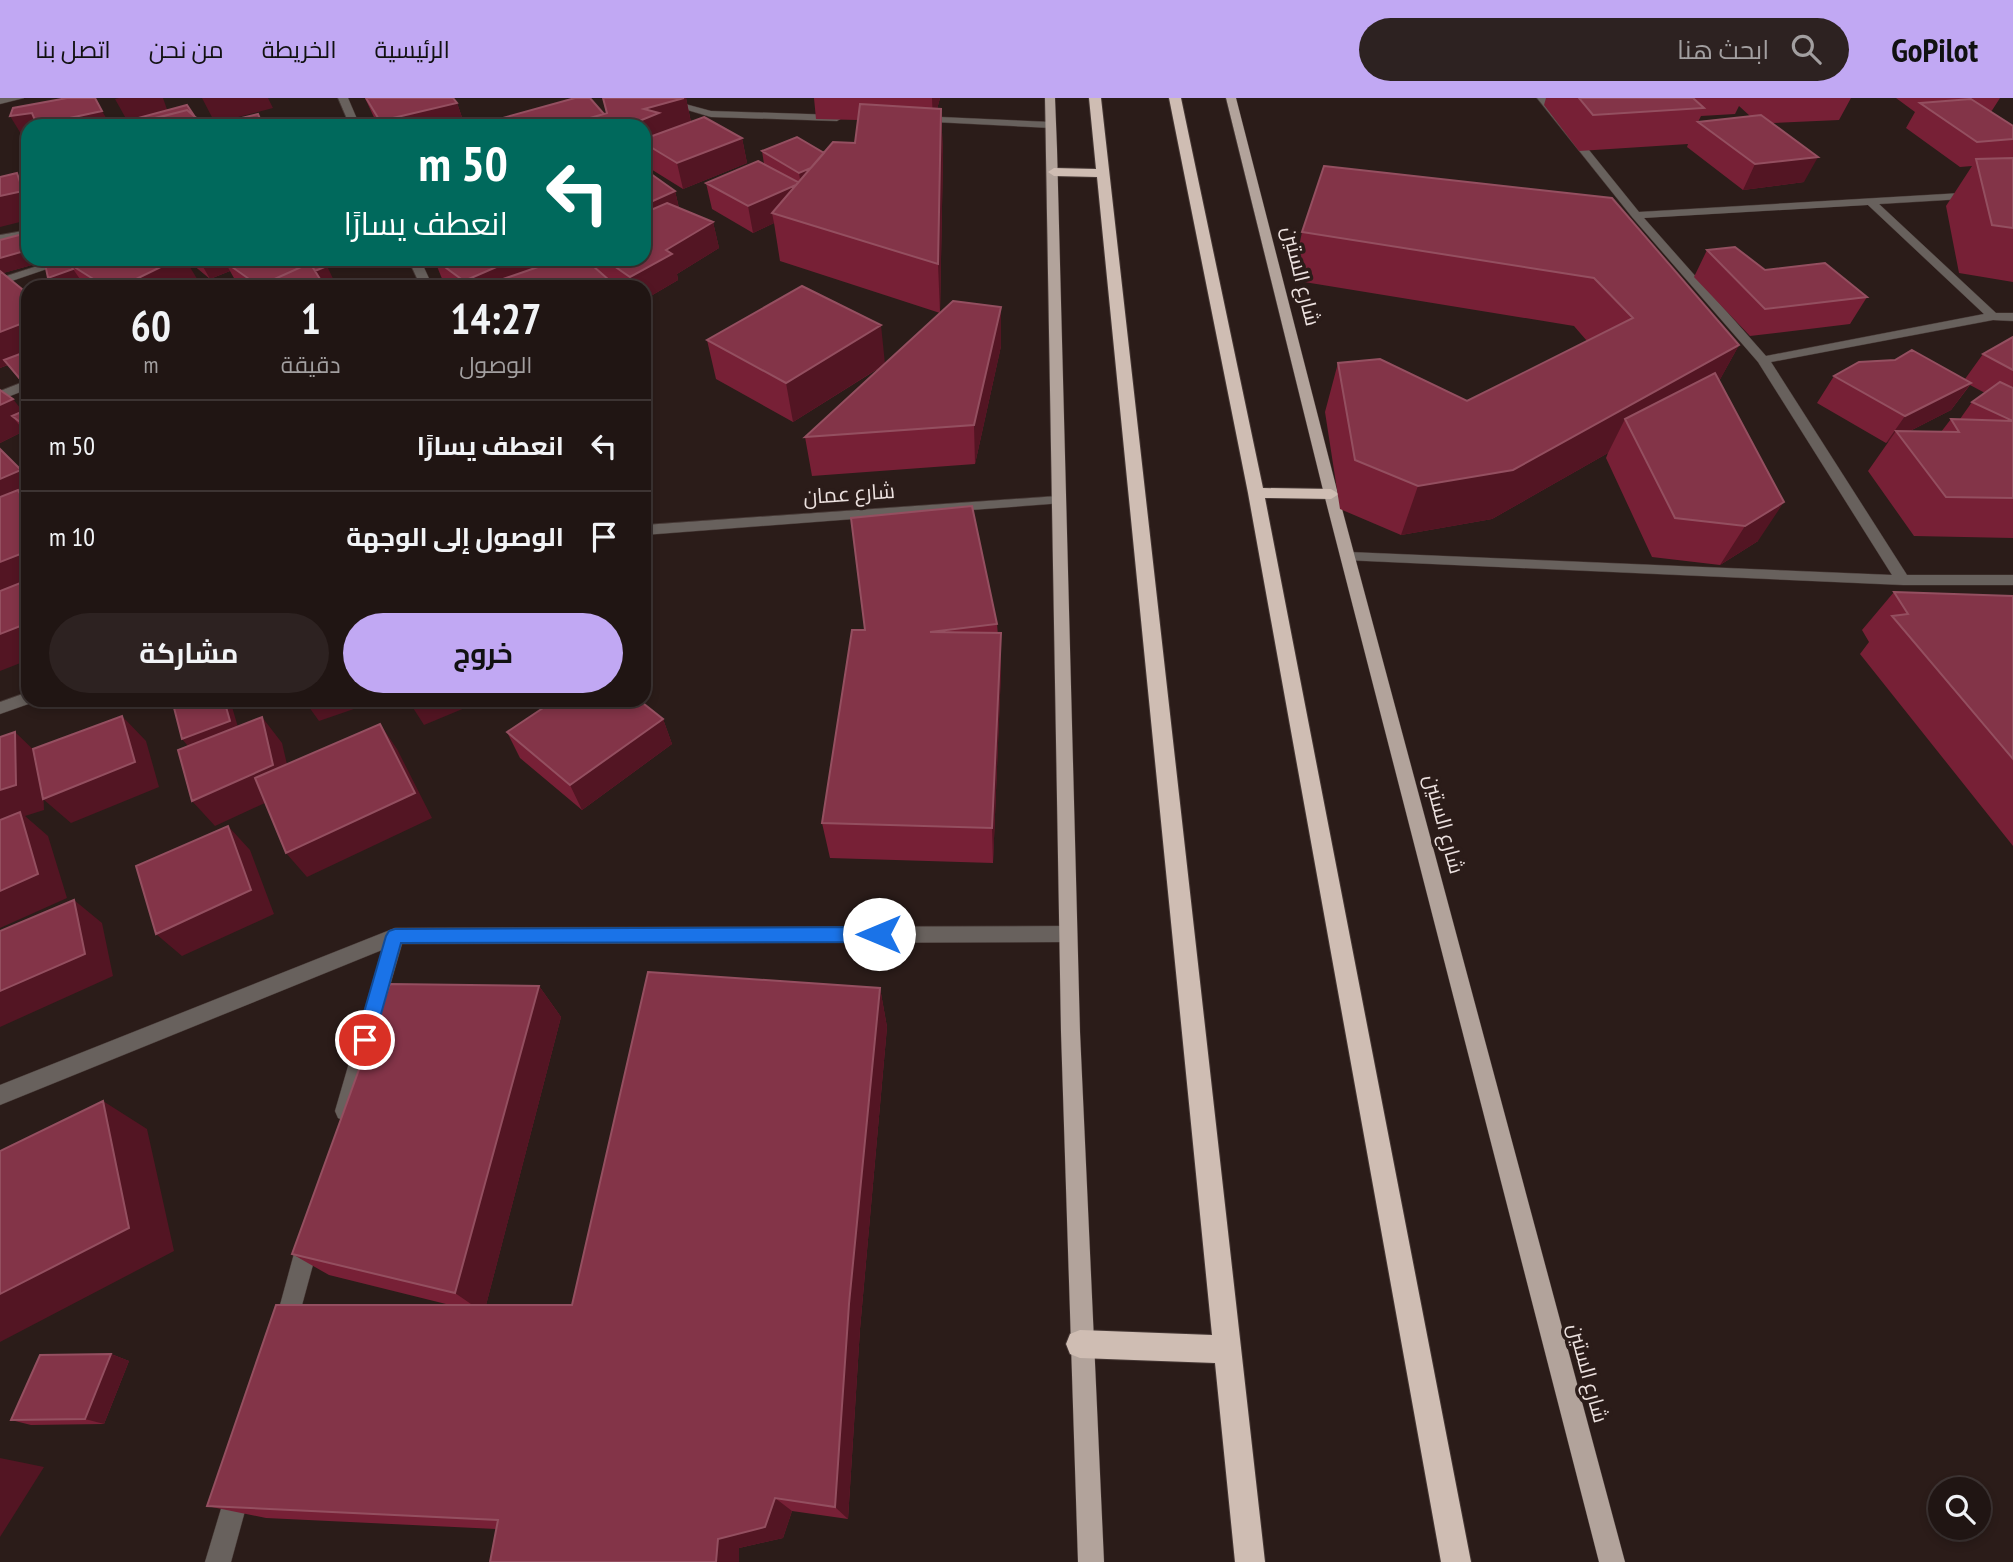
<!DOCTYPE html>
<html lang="ar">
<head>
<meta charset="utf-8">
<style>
  :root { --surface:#201513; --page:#2d2221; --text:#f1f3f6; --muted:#a29fa0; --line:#3d3433; --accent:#c1a8f3 }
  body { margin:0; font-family:"PT Sans Narrow",Cairo,sans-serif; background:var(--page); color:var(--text); direction:rtl; height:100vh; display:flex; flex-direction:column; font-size:26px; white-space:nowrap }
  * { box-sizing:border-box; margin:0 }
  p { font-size:23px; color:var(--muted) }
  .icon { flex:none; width:38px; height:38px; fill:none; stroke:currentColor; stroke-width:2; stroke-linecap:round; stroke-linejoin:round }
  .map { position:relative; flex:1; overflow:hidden; direction:ltr }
  .drawer { position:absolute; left:21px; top:182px; width:630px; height:427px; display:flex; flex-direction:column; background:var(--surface); border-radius:21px; box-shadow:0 4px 10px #0003,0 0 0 2px var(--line); direction:rtl }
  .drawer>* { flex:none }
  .banner { position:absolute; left:21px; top:21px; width:630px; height:147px; border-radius:21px; box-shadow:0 4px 10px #0003,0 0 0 2px var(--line); direction:rtl; background:#00695c; color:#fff; overflow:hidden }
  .tools { position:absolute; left:1928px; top:1379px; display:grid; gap:14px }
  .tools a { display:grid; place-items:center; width:63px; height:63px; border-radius:50%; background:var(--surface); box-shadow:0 4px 10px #0003,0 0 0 2px var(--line); font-size:35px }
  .pin { position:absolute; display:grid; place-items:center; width:60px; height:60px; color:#fff; margin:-30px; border:4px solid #fff; border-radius:50%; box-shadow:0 2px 7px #0007 }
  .me { position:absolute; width:77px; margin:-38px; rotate:270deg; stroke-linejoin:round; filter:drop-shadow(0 0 5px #0008) }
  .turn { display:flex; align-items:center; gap:24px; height:147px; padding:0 28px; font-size:32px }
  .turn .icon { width:91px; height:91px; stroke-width:2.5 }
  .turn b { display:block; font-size:49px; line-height:60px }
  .eta { display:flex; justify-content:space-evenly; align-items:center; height:119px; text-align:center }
  .eta b { font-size:42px; font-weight:700; line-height:49px }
  .cta { display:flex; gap:14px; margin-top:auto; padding:14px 28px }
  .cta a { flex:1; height:80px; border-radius:42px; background:var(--accent); color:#111; font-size:28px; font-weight:700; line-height:80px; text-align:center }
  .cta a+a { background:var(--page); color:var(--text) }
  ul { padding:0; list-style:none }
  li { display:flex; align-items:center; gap:21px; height:91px; padding:0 28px; border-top:2px solid var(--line) }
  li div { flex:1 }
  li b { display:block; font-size:26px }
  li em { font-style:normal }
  header { display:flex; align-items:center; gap:42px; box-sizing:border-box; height:98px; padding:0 35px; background:var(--accent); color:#111 }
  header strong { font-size:33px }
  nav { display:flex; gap:38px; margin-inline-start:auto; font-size:24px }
  .search { width:490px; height:63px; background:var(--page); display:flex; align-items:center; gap:18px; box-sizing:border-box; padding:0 24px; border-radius:38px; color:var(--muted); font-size:26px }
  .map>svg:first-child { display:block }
</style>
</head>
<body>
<header>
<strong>GoPilot</strong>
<div class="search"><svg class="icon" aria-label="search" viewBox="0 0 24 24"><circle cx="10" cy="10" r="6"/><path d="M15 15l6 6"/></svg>ابحث هنا</div>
<nav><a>الرئيسية</a><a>الخريطة</a><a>من نحن</a><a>اتصل بنا</a></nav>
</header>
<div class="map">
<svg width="2013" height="1464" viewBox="0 0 2013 1464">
  <rect width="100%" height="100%" fill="#2b1c19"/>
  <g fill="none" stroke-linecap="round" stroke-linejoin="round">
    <defs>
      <path id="street" d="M0,0H24L0,6Z
        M338,0H348L360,28H350Z
        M647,0H663L711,13L837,17L842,20L837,23L711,19Z
        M1537,0H1547L1639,114L2013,92V98L1879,106L1996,215H2013V223L1993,222L1771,264L1907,477H2013V487H1903L1344,462L1342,459L1349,454L1892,477L1758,264L1632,119ZM1868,107L1984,216L1766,258L1644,120Z
        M918,18L1051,24L1056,27L1051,30L915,23L913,21Z
        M28,132V138L0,143V137Z
        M59,161H76L0,187V180Z
        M316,161H332L269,189H253Z
        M408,161H420L433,189H421Z
        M28,282V291L0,302V293Z
        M1058,398L1065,402L1063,405L644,437V427Z
        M28,594V602H35L34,604L0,616V604Z
        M1068,828L1075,830L1077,836L1075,842L1068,844L402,846L352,1020L345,1023L338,1020L335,1013L382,852L0,1007V987L395,830Z
        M309,1130L317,1133L320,1141L296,1229L293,1237L285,1240L277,1237L274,1229L298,1141L301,1133Z
        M239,1379L248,1382L251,1391L231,1464H205L227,1391L230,1382Z"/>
      <path id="primary" d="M1045,0H1055L1057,51L1080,934L1104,1464H1078L1061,934Z
        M1226,0H1236L1338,396L1625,1464H1599L1324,396Z"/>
      <path id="highway" d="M1089,0H1101L1265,1464H1235L1215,1265L1080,1260L1070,1256L1066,1246L1070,1236L1080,1232L1212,1237L1097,79L1054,78L1048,74L1054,70L1096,71Z
        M1169,0H1181L1263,390L1331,391L1339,396L1331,401L1265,400L1471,1464H1441L1248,395Z"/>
    </defs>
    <use href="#street" stroke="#463835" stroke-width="1"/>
    <use href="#primary" stroke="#463835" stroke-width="1"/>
    <use href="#highway" stroke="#463835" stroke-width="2"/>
    <use href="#street" fill="#68615d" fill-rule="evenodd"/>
    <use href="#primary" fill="#b2a39b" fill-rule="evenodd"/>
    <use href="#highway" fill="#cfbdb3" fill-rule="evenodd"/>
  </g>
  <path fill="#772036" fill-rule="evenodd" d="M365,0L457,5L465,28H378Z
    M571,0H590L604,16L606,15L603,0H686L691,24L742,40L747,65L683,91L646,68L644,61V28H482L481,26L572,1Z
    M814,0H940L937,11H941L943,57L940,214L1001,209V248L975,366L812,378L805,339L884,267L793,324L716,281L707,242L885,266L940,215L780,163L774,125L753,135L712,111L706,85L764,66L762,53L824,55L855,45L858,22L816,21Z
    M1546,0H1851L1839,22L1772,25L1804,84L1743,92L1687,49L1688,46L1579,53L1544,7ZM1739,8L1750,18L1698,24L1701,18L1735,16Z
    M1896,0H2000L1991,14L2013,28V184L1959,175L1946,108L1972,68L1960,69L1906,30L1915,14Z
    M675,93L679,110L713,124L719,150L677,176L678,182L644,202V189H447L445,188L434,161H530L533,171L548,165L539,161H644Z
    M1612,100L1739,247L1719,283L1758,443L1720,467L1652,459L1606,360L1608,355L1492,421L1401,437L1340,411L1325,314L1338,265L1467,303L1587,243L1574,228L1292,182L1302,134Z
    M23,136L28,143V161H37L39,165L3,175L28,196V293L8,267L0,270V142Z
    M1707,152L1765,172L1867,199L1850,226L1750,238L1694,179Z
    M44,161L199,184L190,189H85L82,184L70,189H53L48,180Z
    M186,161H316L337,189H239L230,173L210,181Z
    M2013,239V440L1914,438L1868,373L1889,343L1886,345L1817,305L1834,278L1965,281L1983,256ZM1970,287L1985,295L1972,304L1960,321H1951L1941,334H1908L1951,312Z
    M0,292L23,313L28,311V338L24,333L0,345Z
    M1894,494L2013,498V748L1860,556L1869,544L1862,532Z
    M997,526L1001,573L993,765L830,760L822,725L865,532Z
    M663,621L672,646L582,712L520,660L507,634Z
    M539,888L561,919L486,1207H572L880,890L887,929L860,1231L848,1421L792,1413L783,1440L739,1450L496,1431L266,1420L207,1408L450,1207L329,1177L292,1156Z
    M111,1256L129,1263L104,1326L31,1327L11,1322Z"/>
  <path fill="#531523" d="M119,0H163L169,17L129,26L115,1Z
    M202,0H268L273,10L215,25Z
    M684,0H686L693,35L644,45V28H627L644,11Z
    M932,0H940L933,26Z
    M457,5L465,28H382L380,23Z
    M941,11L943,57L940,215L938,166Z
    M102,13L111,28H28V43L26,44L10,18L32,15Z
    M742,40L747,65L683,91L677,65Z
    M1818,59L1804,84L1743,92L1755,66Z
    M834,60L803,100L799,75Z
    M17,75L28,92V122L0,129V98Z
    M800,85L772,115L774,125L753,135L748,108Z
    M675,93L681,119L644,136V107Z
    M713,124L719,150L677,176L678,182L644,202V189H632L630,179L666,152Z
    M28,152V161H37L39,165L0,176V160Z
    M177,161H185L199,184L190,189H120Z
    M218,161H235L225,164L230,173L210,181L202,167Z
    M515,161H530L537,182L483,189H466L464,183Z
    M327,168L337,189H278Z
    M73,171L82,184L70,189H53L48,180Z
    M1001,209V248L975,366L974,327Z
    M28,223V258L0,270V234Z
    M881,227L885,266L793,324L786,285Z
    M1739,247L1712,296L1625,321L1608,355L1492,421L1401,437L1418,388Z
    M1971,285L1951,312L1900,338L1896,333L1889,343L1886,345L1905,318Z
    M13,301L28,320L12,318L24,333L0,345V307Z
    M21,372L28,381V410L0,419V381Z
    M1784,404L1758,443L1720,467L1745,428Z
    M28,453V489L0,501V464Z
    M28,525V562L0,573V536Z
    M1001,535V573L993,765L992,730Z
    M224,602H230L240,636L193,654L182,641Z
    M304,602H380L319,623Z
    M408,602H484L424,627Z
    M122,618L146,643L159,689L71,725L43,701Z
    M262,619L282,645L293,692L215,728L192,703Z
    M663,621L672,646L582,712L570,687Z
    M380,626L397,651L432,720L307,779L286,755Z
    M15,634L42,660L44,712L25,718L48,738L67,800L0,830V692Z
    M228,728L250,752L274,816L182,858L156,836Z
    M74,802L102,825L113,878L0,929V893Z
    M539,888L561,919L484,1215L455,1195Z
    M880,890L887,929L860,1231L848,1421L835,1409L849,1206Z
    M103,1003L147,1031L174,1153L0,1244V1196Z
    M111,1256L129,1263L104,1326L85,1321Z
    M0,1360L44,1369L0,1439Z
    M775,1400L792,1413L783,1440L739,1450V1464H716L718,1441Z"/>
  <path fill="#833448" stroke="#944f60" stroke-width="2" d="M67,0H95L102,13L37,27L32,15L10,18L13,10Z
    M366,0H453L457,5L380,23Z
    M575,0H590L604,16L563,28H483L481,26Z
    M603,0H684L644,11L659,15L627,28H563L607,15Z
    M1579,0H1693L1704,10L1593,17Z
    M1971,1L2013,28V41L1977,44L1920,5Z
    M860,6L941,11L938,166L772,115L833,44L855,45Z
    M187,7L195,19L187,12L141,24L138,20Z
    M187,12L206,28H141L139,24Z
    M258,16L263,28H208Z
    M1761,17L1818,59L1755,66L1698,24Z
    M704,19L742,40L677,65L644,45V41Z
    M797,39L824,55L811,70L799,75L762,53Z
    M2013,60V130L1992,127L1976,61Z
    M758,63L798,84L796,87L748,108L706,85Z
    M1324,68L1612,100L1739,247L1513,372L1418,388L1355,362L1338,265L1380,261L1467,303L1633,220L1594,180L1302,134Z
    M644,71L675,93L644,107Z
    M17,75L23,93L0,98V79Z
    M667,105L713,124L666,152L672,156L630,179L604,161H644V115Z
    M23,136L28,148V152L0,160V142Z
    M1735,149L1765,172L1825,165L1867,199L1765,211L1707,152Z
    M44,161H79L68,165L73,171L48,180Z
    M79,161H177L120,189H106L68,165Z
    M195,161H218L202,167Z
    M232,161H316L327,168L315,173L310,165L259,188L225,164Z
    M434,161H515L464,183Z
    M561,161H585L617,189L483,188Z
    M310,165L325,189H257Z
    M0,173L28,196V223L0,234Z
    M802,188L881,227L786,285L707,242Z
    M953,203L1001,209L974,327L805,339Z
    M2013,239V272L1983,256Z
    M1912,252L1971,285L1905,318L1834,278L1859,264L1895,262Z
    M28,253V287L26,288L4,262Z
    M1715,275L1784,404L1745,428L1675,420L1625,321Z
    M2000,284L2013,290V323L1972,304Z
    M0,292L13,301L0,307Z
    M28,311V330L12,318Z
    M1951,321L2013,323V400L1946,399L1896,333L1959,334Z
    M0,351L21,372L0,381Z
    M18,392L28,410V453L0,464V399Z
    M972,408L997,526L930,534L1001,535L992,730L822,725L852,532H865L851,420Z
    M28,482V525L0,536V493Z
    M1894,494L2013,498V661L1892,518L1908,516Z
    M172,602H224L230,623L182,641Z
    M555,602H639L663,621L570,687L507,634Z
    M122,618L135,664L43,701L33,651Z
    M262,619L273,667L192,703L178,652Z
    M380,626L415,695L286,755L255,680Z
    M15,634L16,687L0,692V639Z
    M20,714L38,776L0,793V722Z
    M228,728L251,792L156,836L136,768Z
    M74,802L85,856L0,893V833Z
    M648,874L880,890L849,1206L835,1409L775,1400L765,1429L718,1441L716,1464H490L498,1422L207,1408L276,1207H572Z
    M390,886L539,888L455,1195L292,1156Z
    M103,1003L129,1130L0,1196V1053Z
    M111,1256L85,1321L11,1322L40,1257Z"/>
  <path fill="#1a73e8" stroke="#114b97" stroke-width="2" d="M879,829L885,831L888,836L885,842L879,844L401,845L372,948L365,951L359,948L356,942L386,838L389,833L395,831Z"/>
  <g text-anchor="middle" stroke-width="7" stroke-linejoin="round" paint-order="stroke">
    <g font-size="21" fill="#ece1df" stroke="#2b1c19">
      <text transform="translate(1301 178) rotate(76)" y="7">شارع الستين</text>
      <text transform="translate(849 396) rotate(-4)" y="7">شارع عمان</text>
      <text transform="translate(1444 726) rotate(75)" y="7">شارع الستين</text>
      <text transform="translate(1588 1275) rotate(75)" y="7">شارع الستين</text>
    </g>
  </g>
</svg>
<div class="tools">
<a><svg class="icon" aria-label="search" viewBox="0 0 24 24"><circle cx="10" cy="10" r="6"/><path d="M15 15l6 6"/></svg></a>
</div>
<div class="pin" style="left:365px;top:942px;background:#d93025"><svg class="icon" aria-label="arrive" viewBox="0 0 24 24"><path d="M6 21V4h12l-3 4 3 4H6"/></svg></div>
<svg class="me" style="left:879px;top:836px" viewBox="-20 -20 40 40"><circle r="19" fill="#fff"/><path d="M0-13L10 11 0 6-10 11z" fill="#1a73e8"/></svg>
<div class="banner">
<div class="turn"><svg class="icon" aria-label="left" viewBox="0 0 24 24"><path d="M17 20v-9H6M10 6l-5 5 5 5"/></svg><div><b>50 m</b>انعطف يسارًا</div></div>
</div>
<section class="drawer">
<div class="eta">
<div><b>14:27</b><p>الوصول</p></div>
<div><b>1</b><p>دقيقة</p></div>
<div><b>60</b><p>m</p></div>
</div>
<ul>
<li><svg class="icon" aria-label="left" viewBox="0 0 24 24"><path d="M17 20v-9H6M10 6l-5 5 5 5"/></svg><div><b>انعطف يسارًا</b></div><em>50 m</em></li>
<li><svg class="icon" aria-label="arrive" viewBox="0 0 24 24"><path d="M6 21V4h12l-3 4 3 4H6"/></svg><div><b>الوصول إلى الوجهة</b></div><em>10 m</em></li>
</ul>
<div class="cta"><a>خروج</a><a>مشاركة</a></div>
</section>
</div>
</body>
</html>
